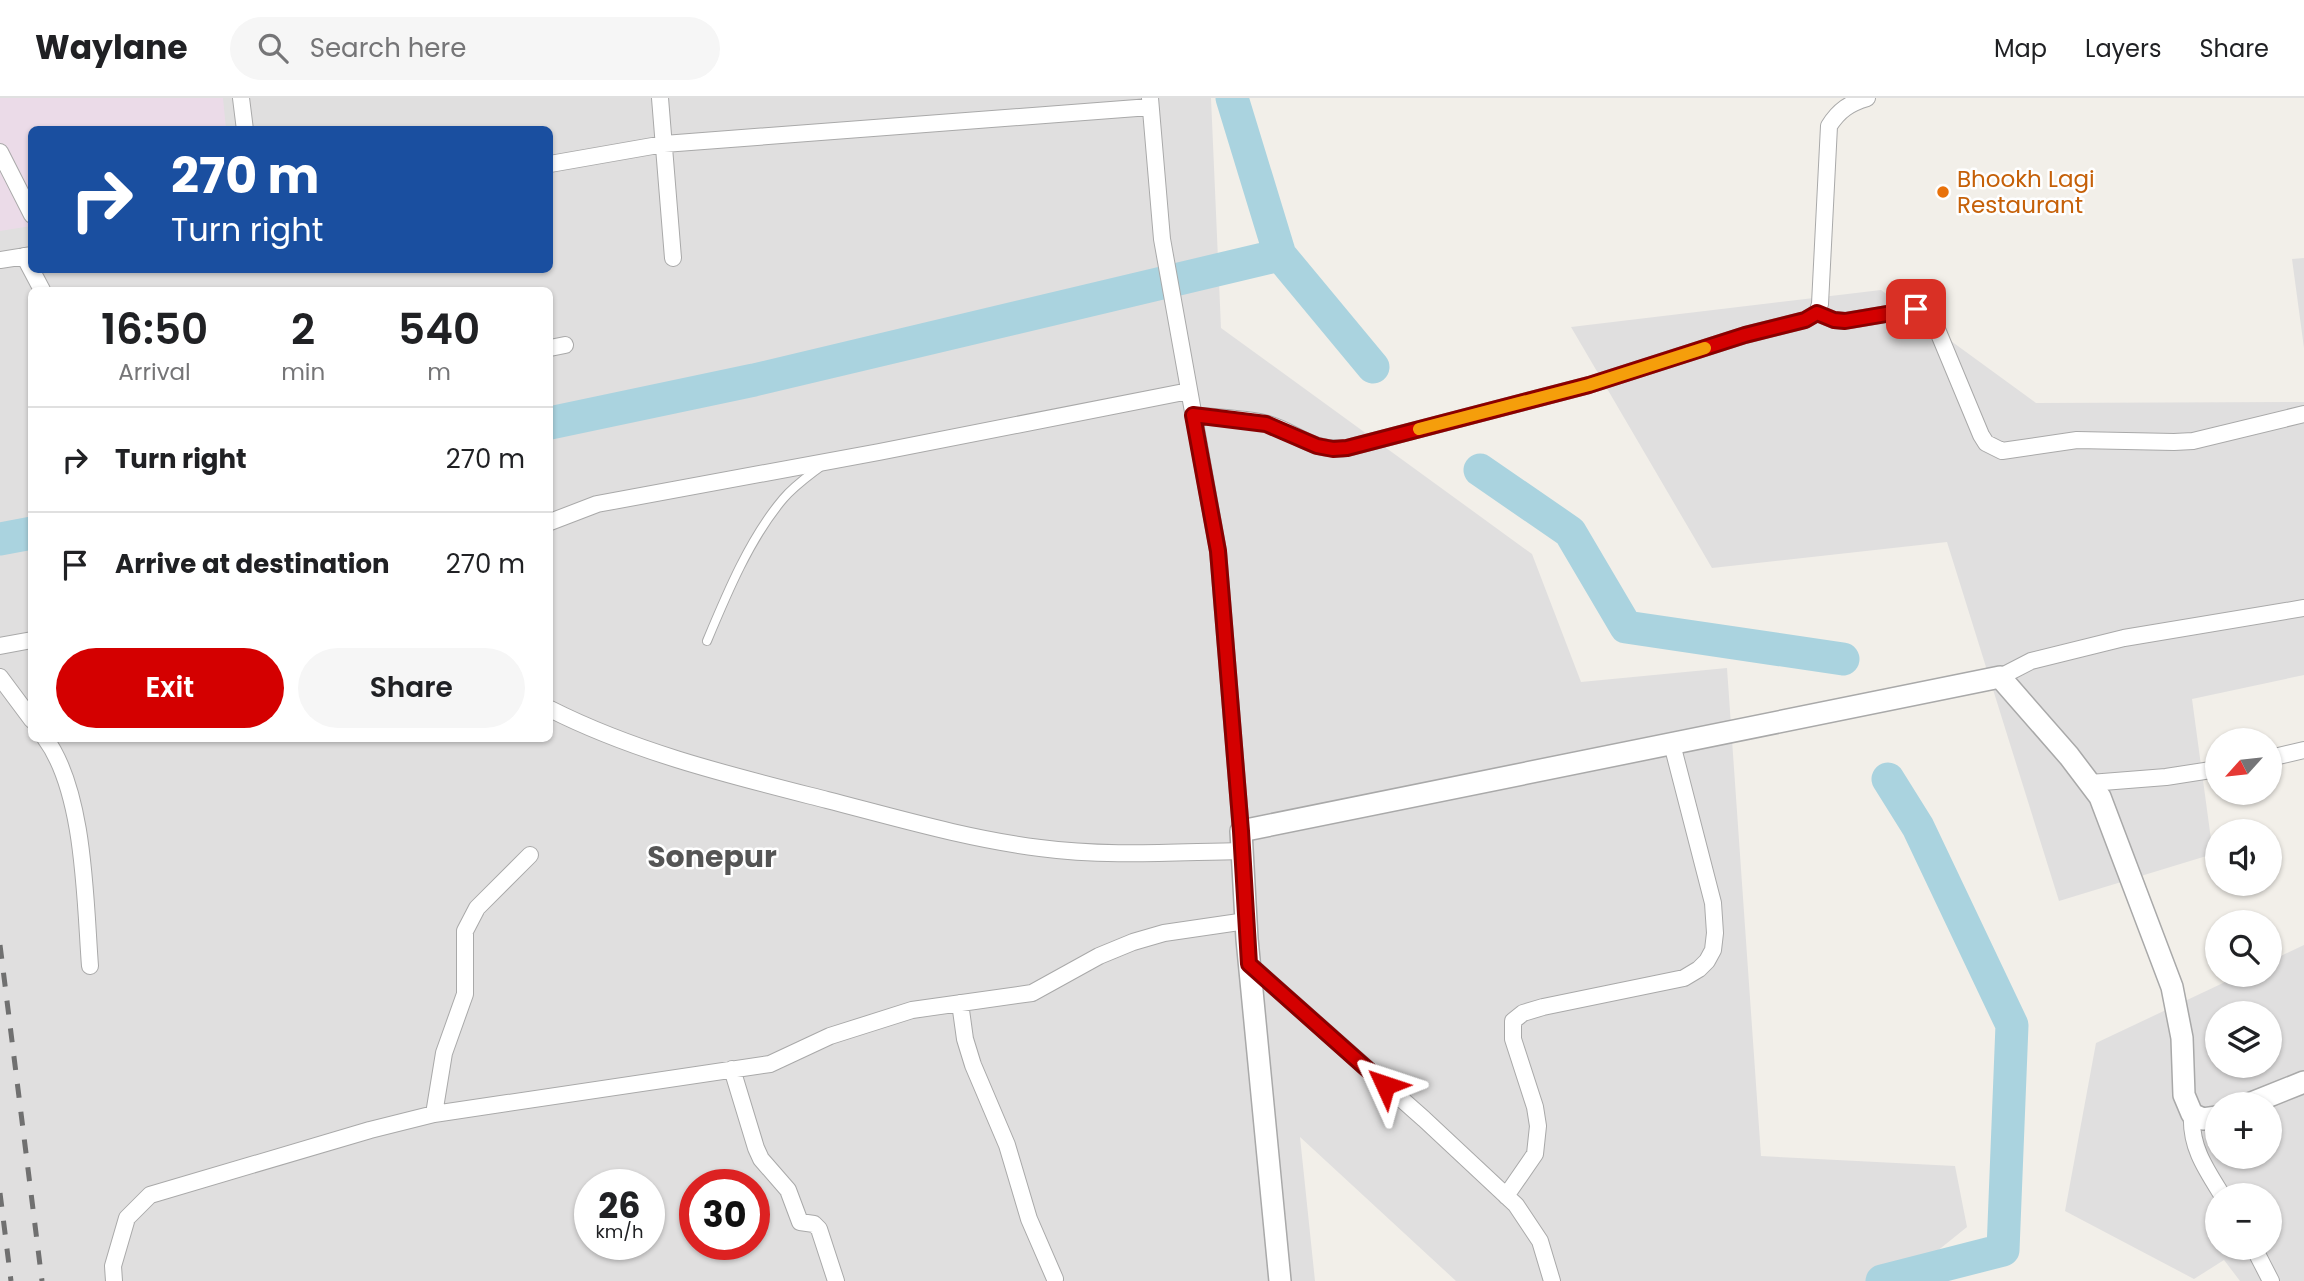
<!DOCTYPE html>
<html lang="en">
<head>
<meta charset="utf-8">
<style>
  :root { --surface:#fff; --page:#f6f6f6; --text:#202124; --muted:#757577; --line:#e0e0e0; --accent:#d40000 }
  body { margin:0; font-family:Poppins,sans-serif; background:var(--page); color:var(--text); height:100vh; display:flex; flex-direction:column; font-size:26px; white-space:nowrap }
  * { box-sizing:border-box; margin:0 }
  p { font-size:23px; color:var(--muted) }
  .icon { flex:none; width:38px; height:38px; fill:none; stroke:currentColor; stroke-width:2; stroke-linecap:round; stroke-linejoin:round }
  .map { position:relative; flex:1; overflow:hidden }
  .details { position:absolute; left:28px; top:189px; width:525px; height:455px; display:flex; flex-direction:column; background:var(--surface); border-radius:10px; box-shadow:0 2px 5px #0004 }
  .details>* { flex:none }
  .hud { position:absolute; left:28px; top:28px; width:525px; height:147px; border-radius:10px; box-shadow:0 2px 5px #0004; background:#1a4fa0; color:#fff; overflow:hidden }
  .needle { width:46px; rotate:243deg }
  .fabs { position:absolute; left:2205px; top:630px; display:grid; gap:14px }
  .fabs a { display:grid; place-items:center; width:77px; height:77px; border-radius:50%; background:var(--surface); box-shadow:0 2px 5px #0004; font-size:35px }
  .speed { position:absolute; left:574px; top:1071px; display:flex; gap:14px; font-size:35px; font-weight:700; text-align:center }
  .speed>* { display:grid; place-content:center; width:91px; height:91px; border-radius:50%; background:var(--surface); box-shadow:0 2px 5px #0004; line-height:1 }
  .speed small { font-size:18px; font-weight:400 }
  .speed .limit { border:10px solid #d22; background:#fff; color:#111 }
  .pin { position:absolute; display:grid; place-items:center; width:60px; height:60px; color:#fff; margin:-30px; border-radius:14px; box-shadow:0 4px 10px #0006 }
  .me { position:absolute; width:77px; margin:-38px; rotate:312deg; stroke-linejoin:round; filter:drop-shadow(0 0 5px #0008) }
  .turn { display:flex; align-items:center; gap:24px; height:147px; padding:0 28px; font-size:32px }
  .turn .icon { width:91px; height:91px; stroke-width:2.5 }
  .turn b { display:block; font-size:49px; line-height:60px }
  .eta { display:flex; justify-content:space-evenly; align-items:center; height:119px; text-align:center }
  .eta b { font-size:42px; font-weight:600; line-height:49px }
  .cta { display:flex; gap:14px; margin-top:auto; padding:14px 28px }
  .cta a { flex:1; height:80px; border-radius:42px; background:var(--accent); color:#fff; font-size:28px; font-weight:600; line-height:80px; text-align:center }
  .cta a+a { background:var(--page); color:var(--text) }
  ul { padding:0; list-style:none }
  li { display:flex; align-items:center; gap:21px; height:105px; padding:0 28px; border-top:2px solid var(--line) }
  li div { flex:1 }
  li b { display:block; font-size:26px }
  li em { font-style:normal }
  header { display:flex; align-items:center; gap:42px; box-sizing:border-box; height:98px; padding:0 35px; background:var(--surface); border-bottom:2px solid var(--line) }
  header strong { font-size:33px }
  nav { display:flex; gap:38px; margin-inline-start:auto; font-size:24px }
  .search { width:490px; height:63px; background:var(--page); display:flex; align-items:center; gap:18px; box-sizing:border-box; padding:0 24px; border-radius:38px; color:var(--muted); font-size:26px }
  .map>svg:first-child { display:block }
</style>
</head>
<body>
<header>
<strong>Waylane</strong>
<div class="search"><svg class="icon" aria-label="search" viewBox="0 0 24 24"><circle cx="10" cy="10" r="6"/><path d="M15 15l6 6"/></svg>Search here</div>
<nav><a>Map</a><a>Layers</a><a>Share</a></nav>
</header>
<div class="map">
<svg width="2304" height="1183" viewBox="0 0 2304 1183">
  <rect width="100%" height="100%" fill="#f2efe9"/>
  <path fill="#e0dfdf" fill-rule="evenodd" d="M0,0H1211L1221,230L1532,456L1581,584L1727,570L1761,1058L1955,1068L1967,1129L1900,1183H1456L1300,1039L1315,1183H0ZM32,32H550V172H32ZM32,192H550V640H32ZM590,1087H649V1146H590ZM695,1087H754V1146H695Z
    M2304,160V250L2292,161Z
    M1881,192L2036,305L2304,304V577L2192,601L2213,756L2059,803L1947,444L1712,470L1571,229Z
    M2304,847V1183H2240L2224,1162L2194,1181L2065,1113L2096,945L2240,877H2270V863ZM2217,915H2270V968H2217ZM2217,1006H2270V1059H2217ZM2217,1097H2270V1150H2217Z"/>
  <path fill="#ebdbe8" d="M0,0H223L226,31L32,32L31,128L0,133Z"/>
  <g fill="none" stroke-linecap="round" stroke-linejoin="round">
    <path stroke="#aad3df" stroke-width="33" d="M1232,0L1280,157L1373,269
      M550,325L754,282L1280,157
      M1480,372L1570,434L1626,529L1843,561
      M0,441L32,435
      M1882,1183L2003,1152L2012,927L1918,729L1888,681"/>
    <defs>
      <path id="service" d="M707,543C727,495 750,440 783,401C794,388 807,379 820,369"/>
      <path id="minor" d="M241,0L245,32
        M660,0L673,160
        M1150,0L1162,141L1218,453L1241,733
        M0,54L32,117
        M550,66L664,46L1150,9
        M24,158L42,192
        M0,162L32,157
        M1817,215L1834,222L1845,223L1916,211L1924,213L1934,224L1981,337L1986,345L2002,353L2077,342L2174,344L2193,343L2304,316
        M550,250L565,247
        M1193,317C1216,320 1241,320 1264,325C1296,332 1307,354 1347,350L1589,287L1745,237L1805,222L1817,215L1820,206L1829,28C1839,12 1850,5 1867,0
        M550,424L597,406L879,354L1189,293
        M0,548L32,542
        M0,579L32,622
        M2000,579L2031,563L2124,540L2304,510
        M550,611C637,655 733,678 827,702C897,720 968,741 1040,750C1107,759 1175,754 1242,753
        M45,640C85,694 85,803 90,868
        M2270,660L2304,652
        M2090,685L2166,679L2217,671
        M1249,866L1424,1021L1516,1107L1540,1143L1552,1183
        M960,905L965,941L973,967L1007,1047L1029,1121L1055,1181
        M732,971L756,1050L761,1061L788,1092L800,1124L814,1126L819,1131L836,1183
        M434,1016L444,955L465,896V833L477,810L530,757
        M2192,1016C2190,1048 2205,1070 2222,1097
        M1506,1098L1535,1056L1538,1028L1535,1009L1513,941V923L1523,915L1543,909L1684,880L1699,871L1707,863L1713,852L1715,835L1713,805L1672,646
        M2254,1150L2271,1183
        M114,1183L113,1168L127,1120L150,1097L370,1032L434,1016L770,966L830,938L912,912L1032,895L1099,858L1133,844L1164,835L1246,823"/>
      <path id="tertiary" d="M2249,1006L2304,984
        M1280,1183L1247,841L1241,733L2000,579L2069,658L2100,699L2172,889L2182,940L2184,997L2192,1016L2203,1021L2217,1019"/>
    </defs>
    <use href="#service" stroke="#a9a9a9" stroke-width="10"/>
    <use href="#minor" stroke="#a9a9a9" stroke-width="18"/>
    <use href="#tertiary" stroke="#a9a9a9" stroke-width="24"/>
    <use href="#service" stroke="#fff" stroke-width="8"/>
    <use href="#minor" stroke="#fff" stroke-width="16"/>
    <use href="#tertiary" stroke="#fff" stroke-width="21"/>
    <path stroke="#707070" stroke-width="5" stroke-dasharray="14 14" stroke-linecap="butt" d="M0,847L42,1183
      M0,1095L11,1183"/>
  </g>
  <g fill="none" stroke-linecap="round" stroke-linejoin="round">
    <defs>
      <path id="route" d="M1385,987L1249,866L1241,733L1218,453L1193,317L1266,326L1317,348L1333,351L1347,350L1589,287L1745,237L1805,222L1817,215L1834,222L1845,223L1916,211"/>
    </defs>
    <use href="#route" stroke="#8a0000" stroke-width="18"/>
    <use href="#route" stroke="#d40000" stroke-width="12"/>
    <path stroke="#f59e0b" stroke-width="12" d="M1419,331L1589,287L1705,250"/>
  </g>
  <circle fill="#e8710a" stroke="#fff" stroke-width="2.5" cx="1943" cy="94" r="7"/>
  <g text-anchor="middle" stroke-width="5" stroke-linejoin="round" paint-order="stroke">
    <g font-size="23" fill="#c56008" stroke="#fff" text-anchor="start">
      <text x="1957" y="89">Bhookh Lagi<tspan x="1957" dy="26">Restaurant</tspan></text>
    </g>
    <g font-size="30" font-weight="bold" fill="#555" stroke="#fff">
      <text x="712" y="769">Sonepur</text>
    </g>
  </g>
</svg>
<div class="fabs">
<a><svg class="needle" viewBox="-14 -14 28 28"><path d="M0-13l5 13h-10z" fill="#e53935"/><path d="M0 13l5-13h-10z" fill="#757577"/></svg></a>
<a><svg class="icon" aria-label="sound" viewBox="0 0 24 24"><path d="M4 9h4l5-4v14l-5-4H4zM17 9q2 3 0 6"/></svg></a>
<a><svg class="icon" aria-label="search" viewBox="0 0 24 24"><circle cx="10" cy="10" r="6"/><path d="M15 15l6 6"/></svg></a>
<a><svg class="icon" aria-label="layers" viewBox="0 0 24 24"><path d="M12 4l9 5-9 5-9-5zM3 14l9 5 9-5"/></svg></a>
<a>+</a>
<a>−</a>
</div>
<div class="speed"><div>26<small>km/h</small></div><div class="limit">30</div></div>
<div class="pin" style="left:1916px;top:211px;background:#d93025"><svg class="icon" aria-label="arrive" viewBox="0 0 24 24"><path d="M6 21V4h12l-3 4 3 4H6"/></svg></div>
<svg class="me" style="left:1385px;top:987px" viewBox="-20 -20 40 40"><path d="M0-17L14 15 0 8-14 15z" fill="#d40000" stroke="#fff" stroke-width="4"/></svg>
<div class="hud">
<div class="turn"><svg class="icon" aria-label="right" viewBox="0 0 24 24"><path d="M7 20v-9h11M14 6l5 5-5 5"/></svg><div><b>270 m</b>Turn right</div></div>
</div>
<section class="details">
<div class="eta">
<div><b>16:50</b><p>Arrival</p></div>
<div><b>2</b><p>min</p></div>
<div><b>540</b><p>m</p></div>
</div>
<ul>
<li><svg class="icon" aria-label="right" viewBox="0 0 24 24"><path d="M7 20v-9h11M14 6l5 5-5 5"/></svg><div><b>Turn right</b></div><em>270 m</em></li>
<li><svg class="icon" aria-label="arrive" viewBox="0 0 24 24"><path d="M6 21V4h12l-3 4 3 4H6"/></svg><div><b>Arrive at destination</b></div><em>270 m</em></li>
</ul>
<div class="cta"><a>Exit</a><a>Share</a></div>
</section>
</div>
</body>
</html>
